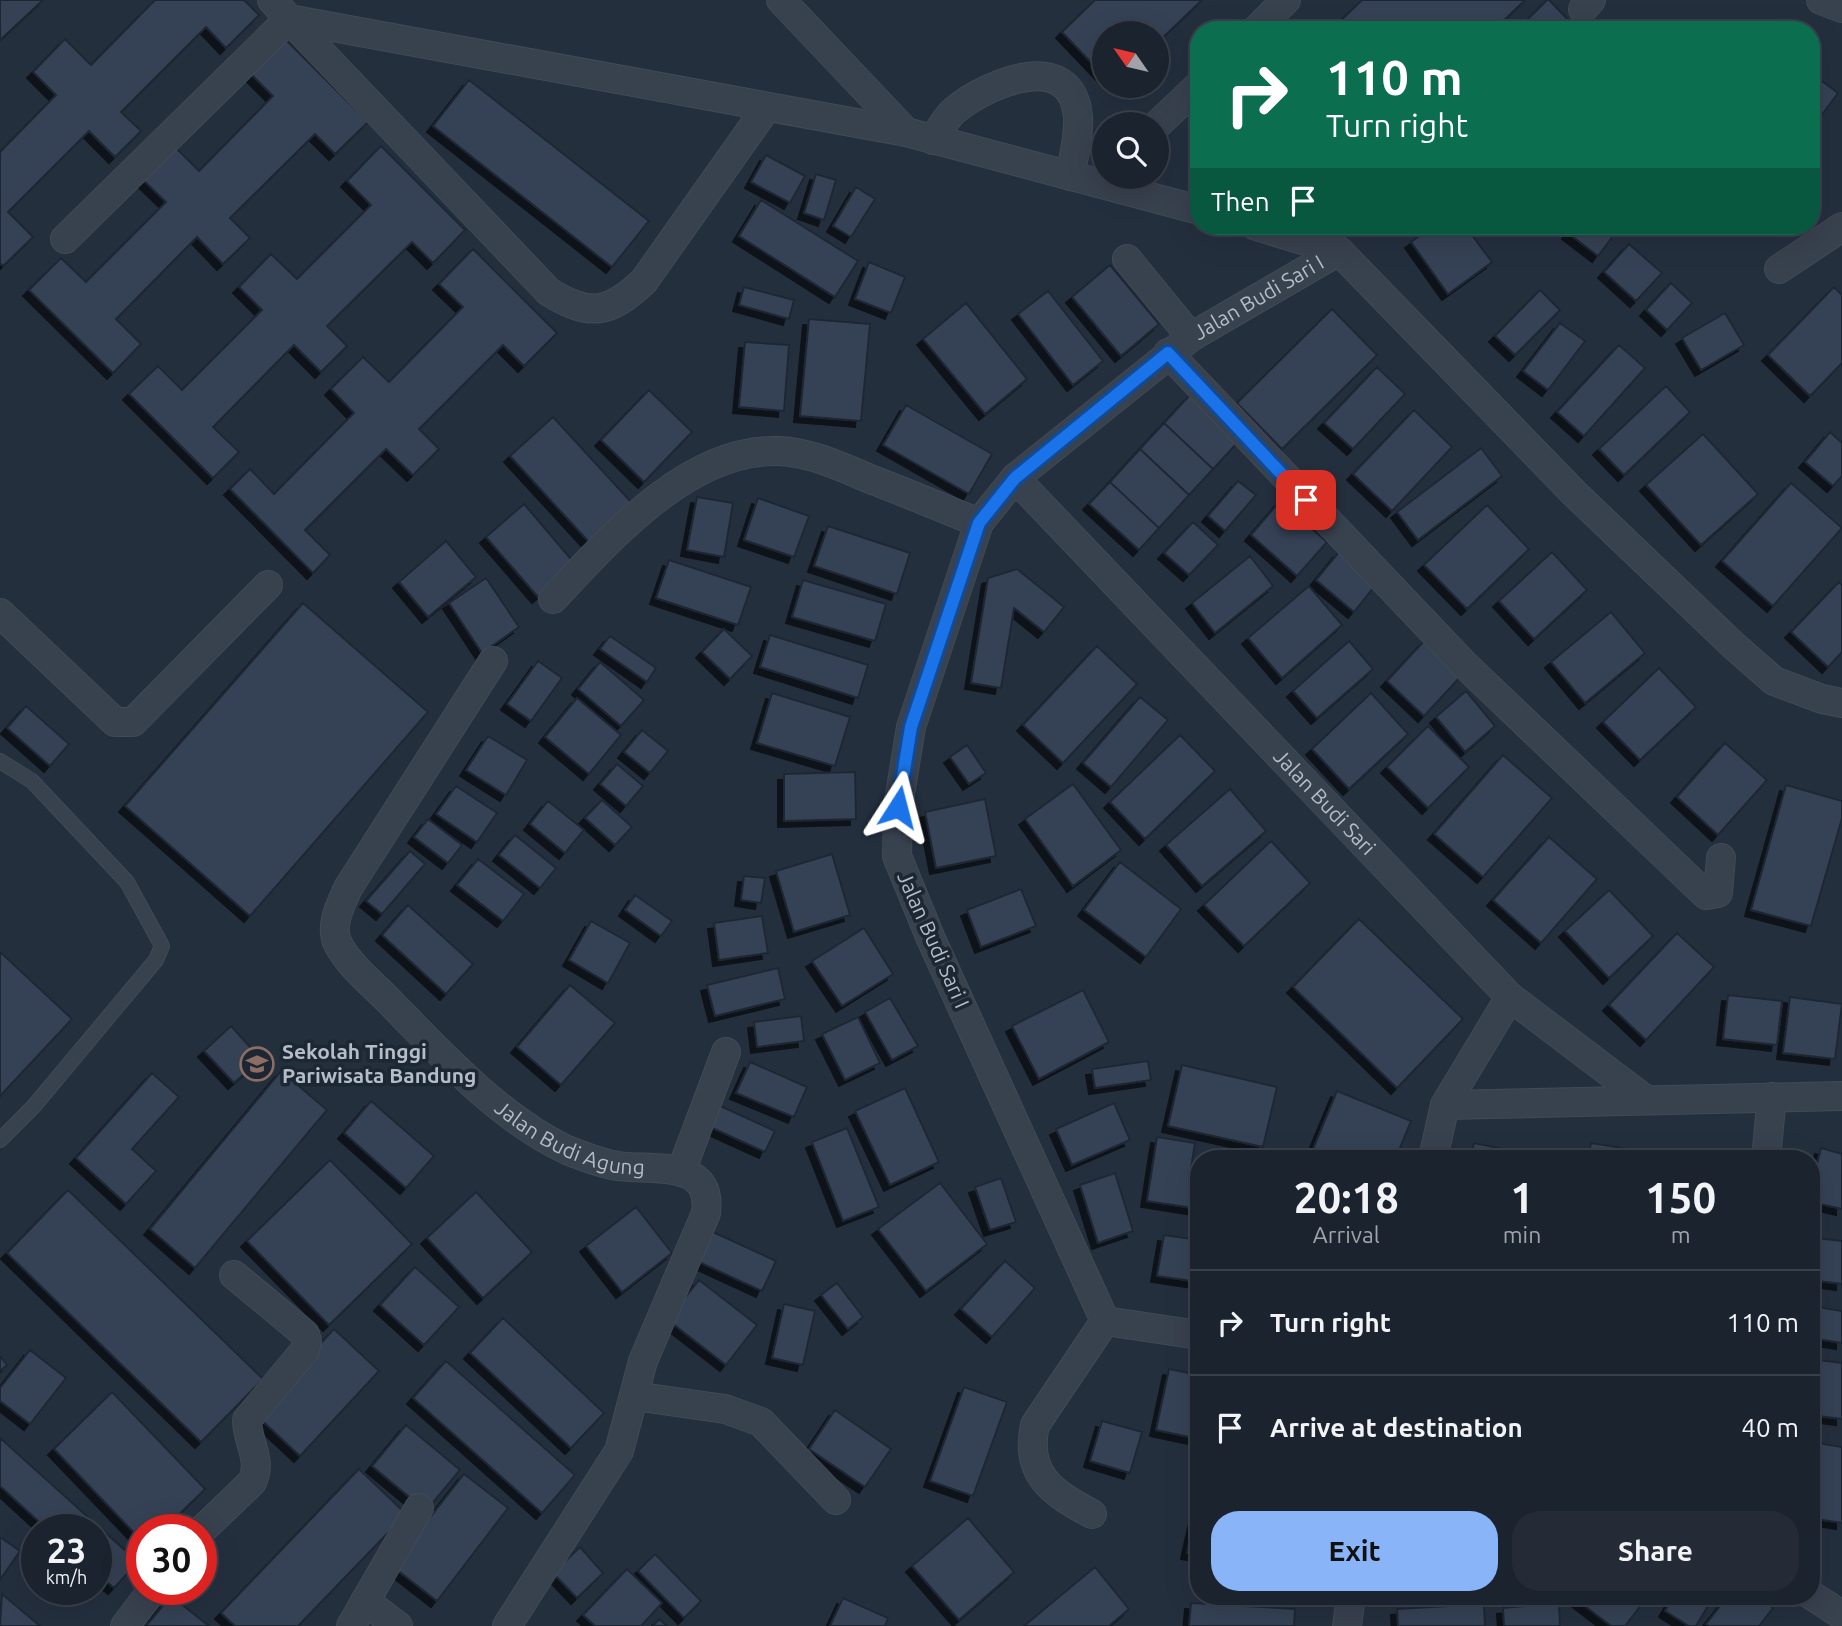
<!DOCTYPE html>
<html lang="en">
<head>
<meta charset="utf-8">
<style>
  :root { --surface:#1b232e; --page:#242b36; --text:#f1f3f6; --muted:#a0a4aa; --line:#39404a; --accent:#8ab4f8 }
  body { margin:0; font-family:Ubuntu,sans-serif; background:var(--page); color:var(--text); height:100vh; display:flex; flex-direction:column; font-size:26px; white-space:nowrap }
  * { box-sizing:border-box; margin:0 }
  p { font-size:23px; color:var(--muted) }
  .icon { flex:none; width:38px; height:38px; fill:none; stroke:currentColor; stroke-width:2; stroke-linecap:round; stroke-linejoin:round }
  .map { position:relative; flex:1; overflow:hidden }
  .side { position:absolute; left:1190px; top:1150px; width:630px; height:455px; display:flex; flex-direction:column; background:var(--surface); border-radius:28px; box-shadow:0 7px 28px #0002,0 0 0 2px var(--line) }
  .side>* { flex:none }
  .top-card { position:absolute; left:1190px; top:21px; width:630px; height:214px; border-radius:28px; box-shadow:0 7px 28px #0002,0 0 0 2px var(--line); background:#0b6e4f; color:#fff; overflow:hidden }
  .needle { width:46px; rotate:304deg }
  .tools { position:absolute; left:1092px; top:21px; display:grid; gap:14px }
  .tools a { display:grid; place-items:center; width:77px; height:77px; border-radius:50%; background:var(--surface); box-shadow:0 7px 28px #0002,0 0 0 2px var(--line); font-size:35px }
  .speed { position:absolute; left:21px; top:1514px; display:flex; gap:14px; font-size:35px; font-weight:700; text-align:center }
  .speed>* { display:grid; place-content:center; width:91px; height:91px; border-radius:50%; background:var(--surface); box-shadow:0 7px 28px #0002,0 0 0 2px var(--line); line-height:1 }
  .speed small { font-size:18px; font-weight:400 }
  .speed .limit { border:10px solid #d22; background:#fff; color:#111 }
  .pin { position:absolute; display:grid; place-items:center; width:60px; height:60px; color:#fff; margin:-30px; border-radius:14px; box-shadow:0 4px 10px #0006 }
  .me { position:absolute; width:77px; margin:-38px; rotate:9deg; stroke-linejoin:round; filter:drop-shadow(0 0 5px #0008) }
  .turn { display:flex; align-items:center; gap:24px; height:147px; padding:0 21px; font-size:32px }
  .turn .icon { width:91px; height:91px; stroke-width:2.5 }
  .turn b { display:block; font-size:49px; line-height:60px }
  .then { display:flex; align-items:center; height:66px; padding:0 21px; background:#0003; gap:14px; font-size:26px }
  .eta { display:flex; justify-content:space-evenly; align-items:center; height:119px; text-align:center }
  .eta b { font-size:42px; font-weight:700; line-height:49px }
  .cta { display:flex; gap:14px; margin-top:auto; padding:14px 21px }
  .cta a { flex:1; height:80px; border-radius:28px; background:var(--accent); color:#111; font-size:28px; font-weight:700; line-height:80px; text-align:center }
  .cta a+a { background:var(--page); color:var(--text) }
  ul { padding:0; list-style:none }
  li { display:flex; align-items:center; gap:21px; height:105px; padding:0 21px; border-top:2px solid var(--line) }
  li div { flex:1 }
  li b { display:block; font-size:26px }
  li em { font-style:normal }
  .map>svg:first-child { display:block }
</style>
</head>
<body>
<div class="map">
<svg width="1842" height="1626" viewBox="0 0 1842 1626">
  <defs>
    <filter id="shadow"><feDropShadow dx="-6" dy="6" stdDeviation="0" flood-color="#0009"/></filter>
  </defs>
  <rect width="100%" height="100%" fill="#242f3e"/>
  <path fill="#364354" stroke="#1f2835" stroke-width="2" filter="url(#shadow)" d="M0,0H43L0,40Z
    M155,0H244L259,15L226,48L206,27L121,112L141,131L115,157L89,131L8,212L33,237L3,266L0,263V152L56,95L33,72L65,39L91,65Z
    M1095,0H1202L1157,43V33H1104V76L1062,32Z
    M1362,0H1525L1494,30H1331Z
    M1549,0L1578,30H1517L1547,0Z
    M284,38L368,122L335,154L315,134L230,218L250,238L223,264L197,237L116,319L141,344L113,373L29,290L61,258L86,282L166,202L142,179L174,146L199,171L273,96L250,73Z
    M1815,76L1838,93L1821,116L1811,109V81Z
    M469,80L649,221L612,267L433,126Z
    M381,146L465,230L433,263L412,242L327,326L347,346L321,372L294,345L213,427L239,452L213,478L129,394L158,366L182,390L262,310L239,287L271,254L297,279L371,205L347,181Z
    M766,155L805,176L790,203L751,182Z
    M816,174L836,180L824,220L804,213Z
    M856,187L875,199L851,237L833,226Z
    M761,200L858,261L835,297L739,236Z
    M1433,226H1465L1492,262L1448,294L1411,242Z
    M1574,226H1600L1613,236L1598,256L1568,233Z
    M1629,244L1662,273L1636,301L1604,272Z
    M473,249L557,333L524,366L503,345L419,429L439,449L413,475L386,449L305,530L330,555L313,573L230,489L250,469L274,494L354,413L331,389L363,357L389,382L463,307L439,284Z
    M869,262L905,277L891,313L855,299Z
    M1110,265L1159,324L1121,356L1072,297Z
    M1671,283L1692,303L1667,330L1646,310Z
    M744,287L794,300L789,319L739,305Z
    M1834,287L1842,295V363L1810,396L1768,355Z
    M1540,290L1560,310L1515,355L1495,336Z
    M1048,291L1103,361L1073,385L1018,314Z
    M966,303L1027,379L985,414L923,339Z
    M1332,309L1377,355L1282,449L1237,403Z
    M1725,313L1744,345L1701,370L1682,338Z
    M809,319L870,324L861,421L800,416Z
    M1560,323L1585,341L1548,390L1523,371Z
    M745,342L789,345L784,411L739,407Z
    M1619,345L1645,368L1584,436L1557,412Z
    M1377,367L1405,394L1353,449L1324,423Z
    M1666,386L1690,412L1624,475L1599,449Z
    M649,390L692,432L644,482L601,440Z
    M1190,395L1239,441L1213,469L1164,423Z
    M906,405L992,454L969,494L883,445Z
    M1414,410L1452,447L1392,511L1353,474Z
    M553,417L631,502L589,542L510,456Z
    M1164,423L1213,469L1189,495L1140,449Z
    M1830,432L1842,443V476L1833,486L1805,462Z
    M1703,434L1758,494L1701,545L1646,485Z
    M1481,448L1502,476L1418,540L1397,512Z
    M1140,449L1189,495L1159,528L1110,482Z
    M1238,481L1256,495L1225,531L1208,516Z
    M1110,482L1159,528L1139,550L1089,504Z
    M1791,483L1842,528L1773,606L1722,561Z
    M697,497L733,503L724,557L687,550Z
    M758,498L809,516L794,557L744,540Z
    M1280,501L1327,542L1297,576L1251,535Z
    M524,504L576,565L538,597L486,537Z
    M1487,505L1529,549L1467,609L1424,565Z
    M1193,522L1218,545L1189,575L1164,553Z
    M828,526L910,553L897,594L814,566Z
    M446,541L476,577L428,617L399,582Z
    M1339,552L1377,583L1354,612L1316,580Z
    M1552,552L1587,590L1534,639L1499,601Z
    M1250,556L1273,586L1215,633L1192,603Z
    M669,560L751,587L738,625L656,598Z
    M1017,569L1064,607L1044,632L1014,608L1001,688L971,683L988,578Z
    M486,578L519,627L482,653L449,603Z
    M803,580L886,604L875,641L792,617Z
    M1839,582L1842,585V652L1828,667L1791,632Z
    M1309,586L1342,625L1282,678L1248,638Z
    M303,603L428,712L250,916L125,806Z
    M1611,612L1645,653L1585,703L1551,662Z
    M724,629L752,656L730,679L702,652Z
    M770,635L868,665L858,698L760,667Z
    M610,636L656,668L647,682L600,649Z
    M1425,640L1462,675L1424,716L1387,681Z
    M1349,641L1373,669L1317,718L1293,691Z
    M1097,646L1137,684L1063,763L1023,725Z
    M538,661L562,678L531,721L507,704Z
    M600,662L644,700L621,726L578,689Z
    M1659,668L1696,707L1640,760L1603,722Z
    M1466,691L1495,726L1465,752L1436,717Z
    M772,693L850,717L835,766L757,743Z
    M1371,693L1408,734L1349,789L1312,749Z
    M1140,697L1168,720L1111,787L1083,763Z
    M577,698L621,735L589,774L545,737Z
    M26,706L69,744L50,766L7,728Z
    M1428,726L1469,767L1428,808L1387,767Z
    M642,730L668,751L650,773L624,752Z
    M1180,735L1215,771L1145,839L1110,802Z
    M488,736L527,760L506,795L466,770Z
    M1725,743L1767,780L1718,835L1677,797Z
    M967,745L986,773L969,784L950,757Z
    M1503,755L1552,798L1483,877L1434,834Z
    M617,764L643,786L626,806L600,784Z
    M855,772L856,819L784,821V774Z
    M1073,784L1121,850L1073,886L1025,819Z
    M1786,785L1842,801V818L1811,926L1751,910Z
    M456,786L497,813L477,842L436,814Z
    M1230,789L1266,831L1202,886L1166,845Z
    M985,799L996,856L936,868L925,812Z
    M602,800L632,827L615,845L585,818Z
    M548,801L584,830L565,853L530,824Z
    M428,819L462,845L448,863L414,837Z
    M515,835L556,868L540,888L499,855Z
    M1549,837L1597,879L1541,943L1493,900Z
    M1271,841L1310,883L1244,946L1204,905Z
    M410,851L425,864L382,914L366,901Z
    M832,854L850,915L794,932L776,871Z
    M478,859L524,894L503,921L457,885Z
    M1120,862L1181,909L1146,957L1084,910Z
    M744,876L765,878L761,903L741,900Z
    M1021,889L1036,926L981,947L967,910Z
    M1609,890L1653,936L1609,978L1565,931Z
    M635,895L672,921L661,936L625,910Z
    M408,905L473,964L446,994L382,935Z
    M762,916L768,953L719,960L714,923Z
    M1359,919L1463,1019L1397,1088L1293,987Z
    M591,921L630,943L608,983L569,960Z
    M864,928L893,974L842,1006L812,961Z
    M1677,933L1714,967L1646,1040L1609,1005Z
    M0,952L72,1019L0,1096Z
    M778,968L785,999L715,1016L707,985Z
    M570,985L615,1023L561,1085L517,1047Z
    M1083,990L1109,1042L1039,1079L1012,1026Z
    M1728,995L1782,1001L1777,1045L1723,1039Z
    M1790,997L1842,1004L1835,1059L1783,1053Z
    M890,998L918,1046L892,1060L865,1012Z
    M801,1016L804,1041L757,1047L754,1022Z
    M858,1017L880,1063L845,1080L822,1034Z
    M231,1026L261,1059L234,1083L204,1051Z
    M1148,1061L1151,1080L1095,1088L1092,1069Z
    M750,1062L807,1087L794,1117L736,1093Z
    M1182,1065L1277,1087L1263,1147L1168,1126Z
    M281,1071L327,1110L195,1268L150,1229Z
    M152,1073L179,1097L132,1149L156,1171L126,1204L76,1158Z
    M905,1088L939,1162L890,1185L855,1111Z
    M1337,1091L1411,1121L1396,1158H1323L1311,1154Z
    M371,1101L434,1156L406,1188L344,1133Z
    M1114,1103L1130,1140L1072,1165L1056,1129Z
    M718,1105L775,1131L765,1152L708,1126Z
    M847,1128L879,1207L843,1221L812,1142Z
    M1157,1137L1195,1143L1189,1182L1199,1184V1209L1147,1201Z
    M1474,1143L1547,1158H1470Z
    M1591,1143L1687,1158H1588Z
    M1821,1148L1842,1154V1209L1811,1202V1188Z
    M330,1160L412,1244L329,1325L247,1241Z
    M1115,1173L1133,1231L1098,1243L1080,1185Z
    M1001,1178L1016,1222L990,1230L975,1187Z
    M940,1183L987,1244L926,1291L878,1229Z
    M68,1190L263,1379L201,1442L7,1253Z
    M476,1192L532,1252L483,1298L427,1238Z
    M636,1207L672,1253L622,1292L586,1246Z
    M713,1232L776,1261L762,1291L699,1262Z
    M1164,1235L1199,1240V1282L1157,1276Z
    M1816,1238L1842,1241V1284L1811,1280Z
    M1005,1261L1035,1288L992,1337L961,1309Z
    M415,1267L459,1307L424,1345L380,1305Z
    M699,1280L757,1325L726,1365L668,1320Z
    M837,1283L863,1317L848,1329L821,1295Z
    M784,1304L815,1311L803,1365L772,1358Z
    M1811,1306L1842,1311V1343L1811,1338Z
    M503,1318L604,1413L571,1448L470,1353Z
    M334,1329L379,1371L300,1456L255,1414Z
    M30,1350L66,1378L30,1424L0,1401V1388Z
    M0,1356L7,1365L0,1371Z
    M1811,1359L1842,1363V1419L1811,1415Z
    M446,1361L575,1475L542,1513L413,1398Z
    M1169,1369L1199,1375V1439L1156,1430Z
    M964,1387L1007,1402L973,1496L930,1481Z
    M112,1392L205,1489L163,1530H142V1541L54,1449Z
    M835,1410L891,1449L865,1487L809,1449Z
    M1102,1421L1142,1432L1130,1473L1090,1461Z
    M406,1425L460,1470L426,1511L372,1466Z
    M0,1438L138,1562L114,1588L96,1573V1530H48L0,1486Z
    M1811,1442L1842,1447V1523L1811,1518Z
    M359,1469L406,1514L298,1626H235L221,1613Z
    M464,1474L508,1508L437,1601L392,1566Z
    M1199,1499V1555L1187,1553Z
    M968,1518L1014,1572L959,1620L912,1566Z
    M0,1537L20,1551L0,1580Z
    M580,1547L603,1573L577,1598L553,1573Z
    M655,1554L701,1601L684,1618L638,1571Z
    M1095,1567L1129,1609L1109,1626H1024Z
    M627,1569L662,1603L641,1626H595L583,1615Z
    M2,1594L40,1626H0Z
    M171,1596L209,1626H146Z
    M1581,1596H1640L1645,1600L1625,1626H1611L1577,1600Z
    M1674,1596H1692L1708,1606L1696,1626H1689L1665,1611Z
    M1728,1596H1757L1773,1608L1759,1626H1709L1706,1624Z
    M843,1598L888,1618L885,1626H830Z
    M1191,1603L1295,1609L1294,1626H1189Z
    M1559,1603L1560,1626H1504L1503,1608Z
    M1484,1604L1485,1626H1398L1397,1609Z
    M659,1619L667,1626H653Z"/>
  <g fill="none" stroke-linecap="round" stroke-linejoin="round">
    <defs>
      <path id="service" d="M0,761L32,781L127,882L162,946L156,960L34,1106L0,1140"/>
      <g id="minor">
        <path d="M272,0L289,19L906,132L1199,210"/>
        <path d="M781,0L906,132"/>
        <path d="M1821,0L1842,8"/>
        <path d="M1583,9L1591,0"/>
        <path d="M1256,30L1286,0"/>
        <path d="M1157,125L1199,85"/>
        <path d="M933,140C939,131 946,117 955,110C988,83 1072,47 1078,117C1079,137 1074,156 1070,176"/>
        <path d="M1256,226L1339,251L1574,493L1733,645L1774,681L1822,699L1842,703"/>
        <path d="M65,239L289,19L549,292C590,317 609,314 644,281L767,107"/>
        <path d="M1127,259L1191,337"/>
        <path d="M1779,269L1842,227"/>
        <path d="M1168,353L1464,664L1706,895L1718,893L1721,858"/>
        <path id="s1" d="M1015,478L1510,997L1445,1105L1433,1158"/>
        <path d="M553,599C610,539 688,448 779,451C810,452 842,467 870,479C907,493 943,508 979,523"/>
        <path d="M0,613L115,722H133L268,585"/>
        <path id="s2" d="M493,661L348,888C341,904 329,926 338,944C349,965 371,983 388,1000C439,1052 500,1119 567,1150C582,1156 602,1164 618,1166C651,1171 713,1158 706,1213L643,1361L619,1451L507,1626"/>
        <path d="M1510,997L1646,1100"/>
        <path d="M1445,1105L1842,1096"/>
        <path d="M1766,1158L1772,1097"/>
        <path d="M682,1169L726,1052"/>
        <path id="s3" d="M1199,1335L1105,1321L931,939L897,856L898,807L911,727L979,523L1015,478L1191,337L1339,251"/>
        <path d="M634,1396L725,1409L761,1422L836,1500"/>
        <path d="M1092,1514C1053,1493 1024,1475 1035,1425L1105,1321"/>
        <path d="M201,1531L252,1482C263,1461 247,1442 247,1420L305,1350L307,1341L305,1334L234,1275"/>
        <path d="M1811,1595L1842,1615"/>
        <path d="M365,1601L398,1626"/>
        <path d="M125,1626L153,1589"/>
        <path d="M351,1626L419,1508"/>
        <path d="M1347,1626L1351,1596"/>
      </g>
    </defs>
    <use href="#service" stroke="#414a57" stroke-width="16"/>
    <use href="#minor" stroke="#414a57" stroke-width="30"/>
    <use href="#service" stroke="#38414e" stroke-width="14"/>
    <use href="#minor" stroke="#38414e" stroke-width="28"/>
  </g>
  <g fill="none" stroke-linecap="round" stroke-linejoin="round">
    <defs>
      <path id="route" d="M898,807L911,727L979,523L1015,478L1168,353L1306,500"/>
    </defs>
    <use href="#route" stroke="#114b97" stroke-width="18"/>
    <use href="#route" stroke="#1a73e8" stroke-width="12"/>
  </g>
  <defs>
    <symbol id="university-ring" viewBox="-11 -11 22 22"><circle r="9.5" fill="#1d2633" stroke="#8d6e63" stroke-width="1.5"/><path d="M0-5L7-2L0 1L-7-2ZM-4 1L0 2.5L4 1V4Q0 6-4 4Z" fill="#8d6e63"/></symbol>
  </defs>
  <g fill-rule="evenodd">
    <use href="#university-ring" x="238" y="1045" width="38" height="38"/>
  </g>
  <g text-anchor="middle" stroke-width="7" stroke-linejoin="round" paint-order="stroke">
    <g font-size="21" fill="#b4bcc9" stroke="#1d2633">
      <text dy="7" stroke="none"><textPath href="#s3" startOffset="1311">Jalan Budi Sari I</textPath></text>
      <text dy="7" stroke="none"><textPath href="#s1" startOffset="448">Jalan Budi Sari</textPath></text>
      <text transform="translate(933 940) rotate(66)" y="7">Jalan Budi Sari I</text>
      <text dy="7" stroke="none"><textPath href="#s2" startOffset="637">Jalan Budi Agung</textPath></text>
    </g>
    <g font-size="21" font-weight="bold" fill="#b4bcc9" stroke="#1d2633" text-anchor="start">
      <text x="282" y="1059">Sekolah Tinggi<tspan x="282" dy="24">Pariwisata Bandung</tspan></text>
    </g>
  </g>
</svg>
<div class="tools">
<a><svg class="needle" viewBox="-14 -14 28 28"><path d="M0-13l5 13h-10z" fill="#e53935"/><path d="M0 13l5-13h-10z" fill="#a0a4aa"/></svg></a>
<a><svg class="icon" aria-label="search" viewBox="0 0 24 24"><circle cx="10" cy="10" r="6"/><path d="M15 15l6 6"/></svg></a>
</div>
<div class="speed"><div>23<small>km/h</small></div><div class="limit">30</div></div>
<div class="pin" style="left:1306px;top:500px;background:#d93025"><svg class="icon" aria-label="arrive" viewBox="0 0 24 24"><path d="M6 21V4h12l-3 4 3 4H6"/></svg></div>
<svg class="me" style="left:898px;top:807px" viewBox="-20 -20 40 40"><path d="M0-17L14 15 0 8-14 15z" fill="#1a73e8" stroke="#fff" stroke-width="4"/></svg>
<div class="top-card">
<div class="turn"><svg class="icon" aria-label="right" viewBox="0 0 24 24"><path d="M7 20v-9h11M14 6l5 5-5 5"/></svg><div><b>110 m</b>Turn right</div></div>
<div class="then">Then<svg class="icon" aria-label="arrive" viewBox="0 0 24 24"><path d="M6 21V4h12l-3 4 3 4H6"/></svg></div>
</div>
<section class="side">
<div class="eta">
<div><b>20:18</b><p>Arrival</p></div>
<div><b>1</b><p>min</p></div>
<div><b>150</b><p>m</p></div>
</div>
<ul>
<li><svg class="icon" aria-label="right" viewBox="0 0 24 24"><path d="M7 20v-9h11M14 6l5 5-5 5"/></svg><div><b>Turn right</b></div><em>110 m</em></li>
<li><svg class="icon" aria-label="arrive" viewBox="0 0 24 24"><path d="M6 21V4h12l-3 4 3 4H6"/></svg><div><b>Arrive at destination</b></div><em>40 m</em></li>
</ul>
<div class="cta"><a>Exit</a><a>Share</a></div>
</section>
</div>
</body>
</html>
